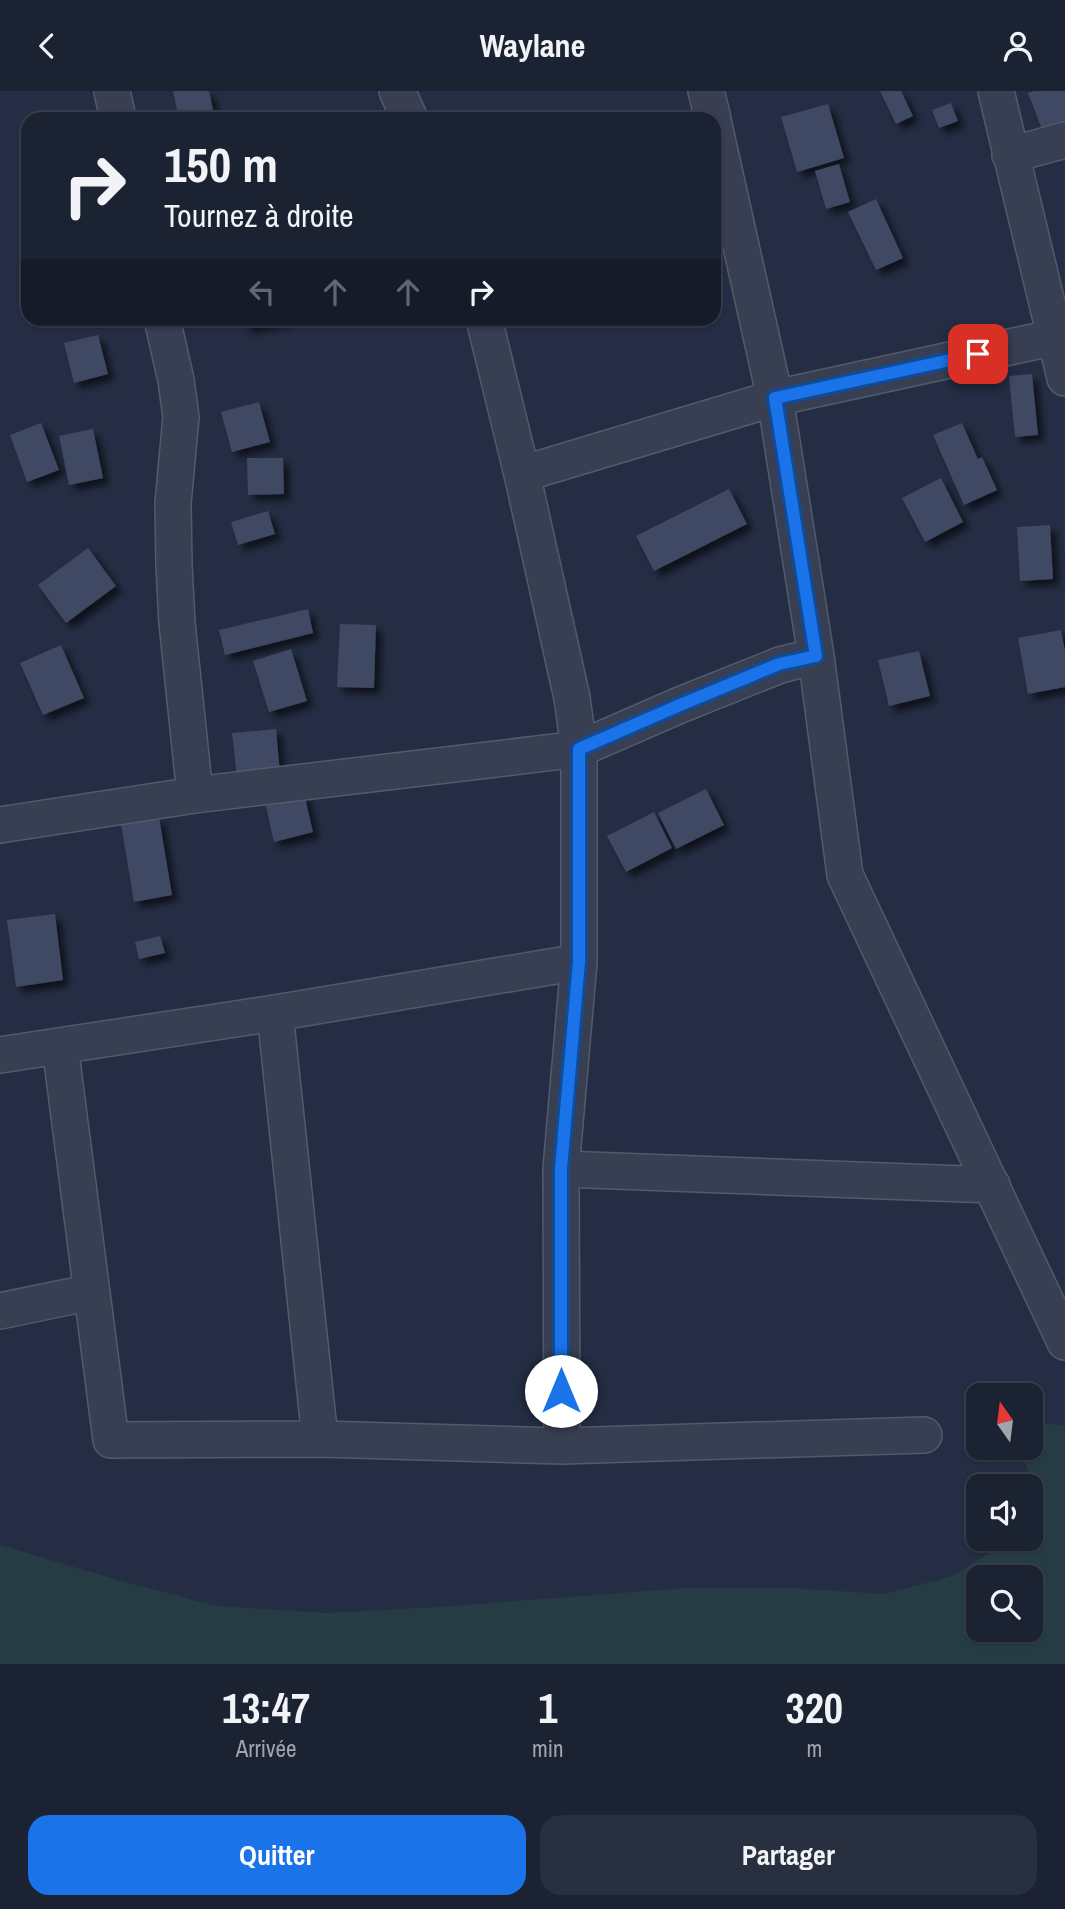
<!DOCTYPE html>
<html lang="fr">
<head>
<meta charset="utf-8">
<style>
  :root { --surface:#1b2232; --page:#282f3e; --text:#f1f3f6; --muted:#a0a4ac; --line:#393f4d; --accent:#1a73e8 }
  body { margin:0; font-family:"Archivo Narrow",sans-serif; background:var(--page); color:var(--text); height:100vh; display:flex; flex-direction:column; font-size:26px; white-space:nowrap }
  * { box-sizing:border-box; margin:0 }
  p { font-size:23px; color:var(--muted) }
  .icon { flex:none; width:38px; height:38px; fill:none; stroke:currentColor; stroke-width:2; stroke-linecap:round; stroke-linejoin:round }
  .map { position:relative; height:1573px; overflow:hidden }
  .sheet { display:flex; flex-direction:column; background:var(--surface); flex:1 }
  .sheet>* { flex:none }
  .top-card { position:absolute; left:21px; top:21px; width:700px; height:214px; border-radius:21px; box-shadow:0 2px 5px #0004,0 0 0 2px var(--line); background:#1b2232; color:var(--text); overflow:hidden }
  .needle { width:46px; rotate:346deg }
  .tools { position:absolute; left:966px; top:1292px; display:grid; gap:14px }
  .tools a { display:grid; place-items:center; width:77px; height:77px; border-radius:14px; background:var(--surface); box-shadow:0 2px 5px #0004,0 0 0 2px var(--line); font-size:35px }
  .pin { position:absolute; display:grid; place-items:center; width:60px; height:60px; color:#fff; margin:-30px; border-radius:14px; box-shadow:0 4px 10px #0006 }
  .me { position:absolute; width:77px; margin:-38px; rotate:0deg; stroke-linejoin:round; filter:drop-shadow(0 0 5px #0008) }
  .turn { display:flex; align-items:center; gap:24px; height:147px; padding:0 28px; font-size:32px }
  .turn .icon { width:91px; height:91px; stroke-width:2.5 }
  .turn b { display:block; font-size:49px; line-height:60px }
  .lanes { display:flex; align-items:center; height:66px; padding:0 28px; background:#0003; justify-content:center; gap:35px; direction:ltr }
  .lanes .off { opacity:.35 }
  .eta { display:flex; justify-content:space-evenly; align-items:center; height:119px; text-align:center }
  .eta b { font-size:42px; font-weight:700; line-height:49px }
  .action { display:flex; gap:14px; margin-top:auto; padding:14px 28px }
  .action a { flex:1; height:80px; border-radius:21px; background:var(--accent); color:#fff; font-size:28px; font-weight:700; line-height:80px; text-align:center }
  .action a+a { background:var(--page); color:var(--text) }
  header { display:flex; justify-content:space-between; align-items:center; height:91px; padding:0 28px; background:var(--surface); font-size:32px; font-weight:700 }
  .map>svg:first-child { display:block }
</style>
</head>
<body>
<header><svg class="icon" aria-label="back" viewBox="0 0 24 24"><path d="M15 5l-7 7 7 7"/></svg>Waylane<svg class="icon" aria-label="person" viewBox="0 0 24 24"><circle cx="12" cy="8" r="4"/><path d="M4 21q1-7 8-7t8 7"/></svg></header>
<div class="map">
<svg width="1065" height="1573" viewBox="0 0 1065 1573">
  <defs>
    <filter id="shadow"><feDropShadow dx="6" dy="6" stdDeviation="3.5" flood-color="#0009"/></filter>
  </defs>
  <rect width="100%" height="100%" fill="#242d43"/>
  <path fill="#263c44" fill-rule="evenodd" d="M1043,1332L1065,1335V1573H0V1454L125,1491L216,1515L326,1522L437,1516L687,1497H793L883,1503L953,1485L1012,1447H1031V1435L1044,1427L1025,1371ZM978,1486H1031V1538H978Z"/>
  <path fill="#404963" filter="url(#shadow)" d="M173,0H209L215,28H179Z
    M880,0H901L913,25L896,33Z
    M1034,0H1065V32L1043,41L1028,2Z
    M951,12L958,30L939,37L932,19Z
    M828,13L844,67L797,81L781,26Z
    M839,73L850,111L826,118L815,80Z
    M876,108L903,167L876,179L848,121Z
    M244,228H285V230L245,237Z
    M98,244L108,283L74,292L64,252Z
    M1032,283L1038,344L1015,346L1009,285Z
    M259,311L270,351L232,361L221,321Z
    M41,332L59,379L27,391L10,344Z
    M962,332L978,368L982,366L997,399L964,414L933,344Z
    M93,338L103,387L69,394L59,345Z
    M247,367H283L284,403L248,404Z
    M941,387L963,431L925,451L902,407Z
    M729,398L747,433L654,480L636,445Z
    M268,420L275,443L238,454L231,431Z
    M1050,434L1053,488L1020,490L1017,436Z
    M88,457L116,495L66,532L38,494Z
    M308,518L313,542L225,564L219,539Z
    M340,533L376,534L374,597L337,596Z
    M1061,539L1065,560V596L1028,603L1018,547Z
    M61,554L84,607L43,624L20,572Z
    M291,558L307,610L269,621L253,570Z
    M919,560L930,605L889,615L878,569Z
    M276,638L280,682L237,687L232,642Z
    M706,698L724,734L676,758L658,722Z
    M304,702L313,741L274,751L265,711Z
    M654,721L672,757L626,781L607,745Z
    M159,726L172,804L134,811L121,733Z
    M55,823L63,889L16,896L7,829Z
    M160,845L165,862L139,868L135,851Z"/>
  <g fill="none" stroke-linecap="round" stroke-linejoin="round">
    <defs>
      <path id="street" d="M112,0L118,28
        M397,0L410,28
        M706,0L713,28
        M996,0L1065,287
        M714,34L775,307L816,565L845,784L1065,1251
        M1010,64L1065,49
        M162,228L176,289L181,326L173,412L174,475L177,532L195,704
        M484,228L522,383L572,607L579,658V871L561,1078L562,1355
        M522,383L775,307L1065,244
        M0,734L195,704L579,658L680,614L780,574L816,565
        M275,922L320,1348
        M60,955L111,1349L320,1348L562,1355L924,1344
        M0,964L275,922L579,871
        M561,1078L992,1094
        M0,1220L92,1201"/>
    </defs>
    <use href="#street" stroke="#535a6c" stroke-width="38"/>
    <use href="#street" stroke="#383f52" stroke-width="35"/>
  </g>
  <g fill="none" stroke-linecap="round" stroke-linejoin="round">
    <defs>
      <path id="route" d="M561,1300V1078L579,871V658L680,614L779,573L816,565L775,307L978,263"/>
    </defs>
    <use href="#route" stroke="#114b97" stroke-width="18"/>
    <use href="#route" stroke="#1a73e8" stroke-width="12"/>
  </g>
</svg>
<div class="tools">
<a><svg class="needle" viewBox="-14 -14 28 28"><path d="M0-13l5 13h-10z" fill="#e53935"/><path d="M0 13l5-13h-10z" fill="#a0a4ac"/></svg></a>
<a><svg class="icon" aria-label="sound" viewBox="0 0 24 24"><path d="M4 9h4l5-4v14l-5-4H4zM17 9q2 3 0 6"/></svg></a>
<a><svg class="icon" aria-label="search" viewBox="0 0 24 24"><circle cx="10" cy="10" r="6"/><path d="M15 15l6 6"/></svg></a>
</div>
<div class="pin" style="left:978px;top:263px;background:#d93025"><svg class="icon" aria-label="arrive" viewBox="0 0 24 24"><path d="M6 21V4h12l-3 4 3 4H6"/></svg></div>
<svg class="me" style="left:561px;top:1300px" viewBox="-20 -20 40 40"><circle r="19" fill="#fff"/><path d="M0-13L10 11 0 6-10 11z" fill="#1a73e8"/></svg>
<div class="top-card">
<div class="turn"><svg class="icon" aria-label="right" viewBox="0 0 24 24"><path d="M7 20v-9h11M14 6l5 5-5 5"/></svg><div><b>150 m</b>Tournez à droite</div></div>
<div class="lanes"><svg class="icon off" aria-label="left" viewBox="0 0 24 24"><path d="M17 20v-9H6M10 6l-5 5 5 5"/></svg><svg class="icon off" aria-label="ahead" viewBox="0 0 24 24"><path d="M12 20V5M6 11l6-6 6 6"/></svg><svg class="icon off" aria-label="ahead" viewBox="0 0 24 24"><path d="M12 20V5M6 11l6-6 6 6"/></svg><svg class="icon" aria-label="right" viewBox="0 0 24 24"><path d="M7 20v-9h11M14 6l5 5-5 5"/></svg></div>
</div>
</div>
<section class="sheet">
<div class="eta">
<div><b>13:47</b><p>Arrivée</p></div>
<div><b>1</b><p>min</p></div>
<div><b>320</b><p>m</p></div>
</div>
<div class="action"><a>Quitter</a><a>Partager</a></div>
</section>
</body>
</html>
